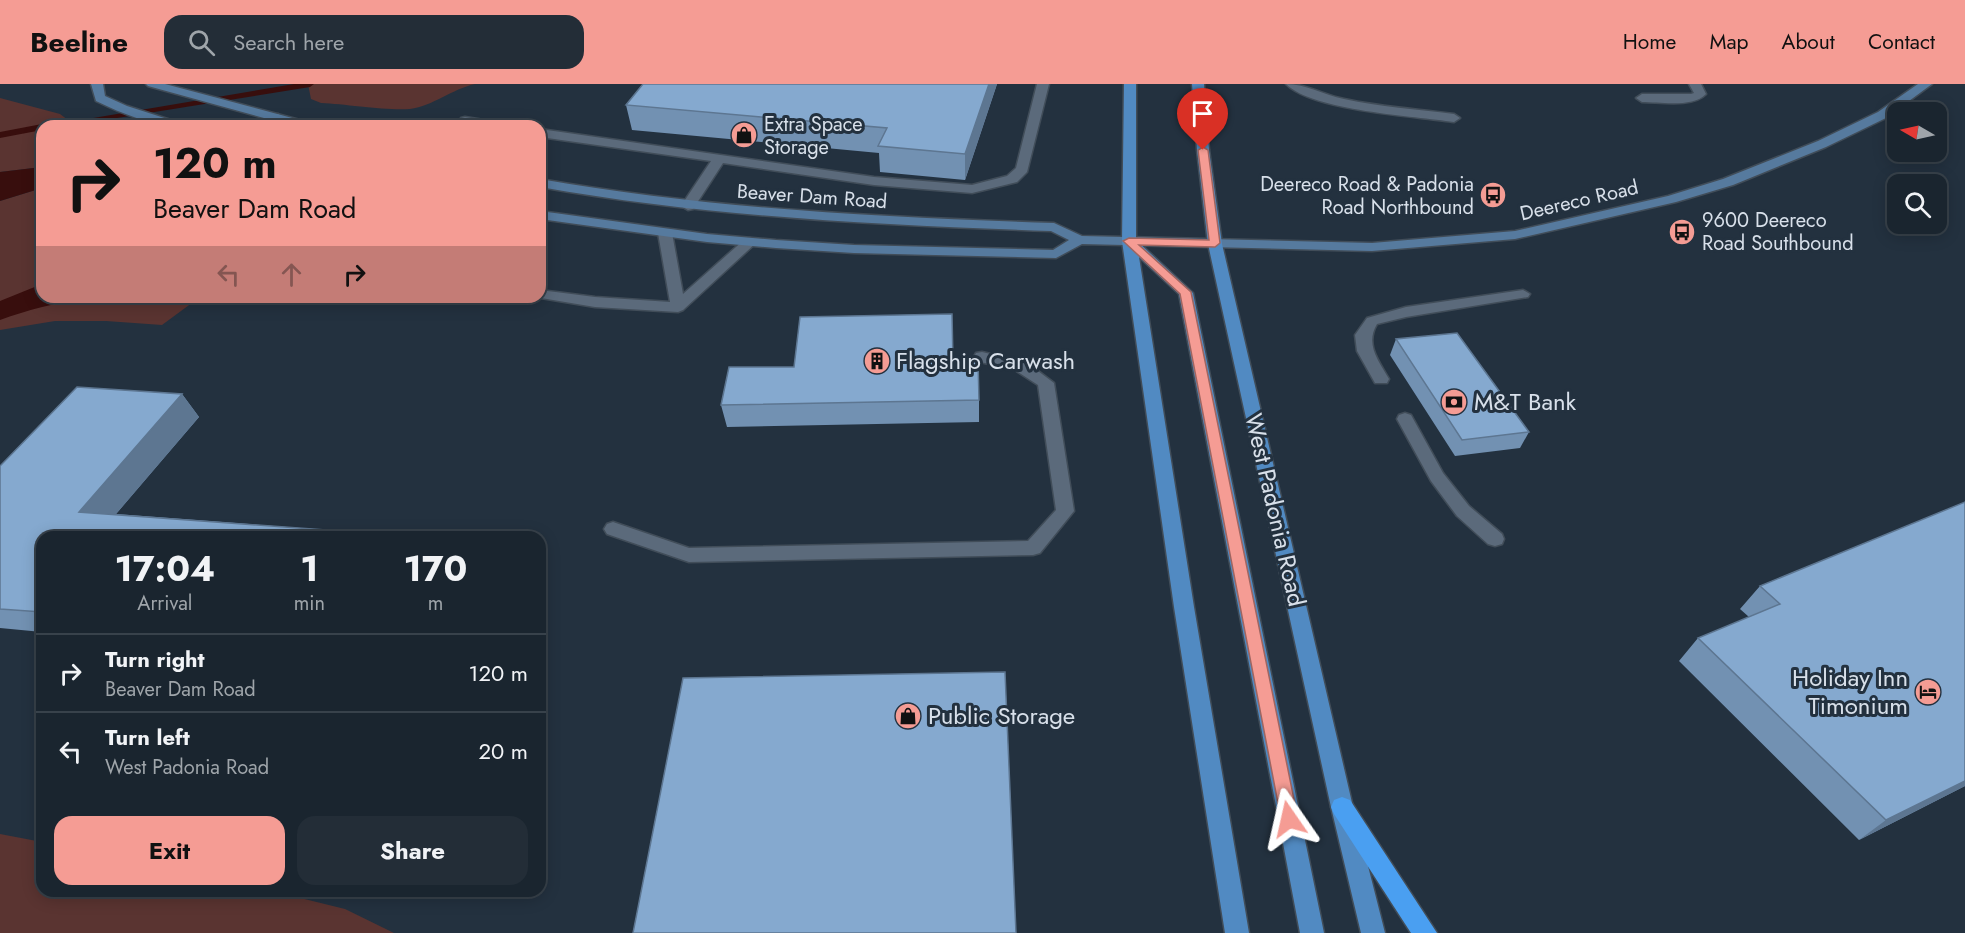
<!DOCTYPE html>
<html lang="en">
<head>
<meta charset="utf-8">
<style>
  :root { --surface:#1a252f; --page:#232d37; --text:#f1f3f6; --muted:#9fa5aa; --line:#38424b; --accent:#f59c94 }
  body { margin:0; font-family:Jost,sans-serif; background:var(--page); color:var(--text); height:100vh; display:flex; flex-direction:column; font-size:22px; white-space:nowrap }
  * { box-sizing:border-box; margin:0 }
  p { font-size:20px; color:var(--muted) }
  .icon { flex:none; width:33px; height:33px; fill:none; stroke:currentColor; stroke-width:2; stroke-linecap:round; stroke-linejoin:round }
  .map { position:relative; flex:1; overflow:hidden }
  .drawer { position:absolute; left:36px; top:447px; width:510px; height:366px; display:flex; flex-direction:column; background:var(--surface); border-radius:18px; box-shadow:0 3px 15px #0003,0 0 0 2px var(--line) }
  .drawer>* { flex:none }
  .guide { position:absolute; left:36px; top:36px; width:510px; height:183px; border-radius:18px; box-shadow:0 3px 15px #0003,0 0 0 2px var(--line); background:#f59c94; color:#111; overflow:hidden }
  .needle { width:39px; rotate:279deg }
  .controls { position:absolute; left:1887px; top:18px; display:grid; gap:12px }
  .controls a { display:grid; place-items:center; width:60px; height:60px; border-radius:12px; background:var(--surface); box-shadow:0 3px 15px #0003,0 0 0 2px var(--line); font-size:30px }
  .pin { position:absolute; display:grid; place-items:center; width:51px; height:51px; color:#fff; margin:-62px -26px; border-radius:50% 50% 50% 0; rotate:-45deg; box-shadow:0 0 6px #0007 }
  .pin .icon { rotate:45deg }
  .me { position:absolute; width:66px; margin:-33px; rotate:349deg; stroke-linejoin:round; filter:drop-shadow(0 0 4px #0008) }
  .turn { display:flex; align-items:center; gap:21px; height:126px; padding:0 18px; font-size:27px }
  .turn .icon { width:78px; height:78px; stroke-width:2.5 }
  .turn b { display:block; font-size:42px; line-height:51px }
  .lanes { display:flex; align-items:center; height:57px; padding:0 18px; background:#0003; justify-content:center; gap:30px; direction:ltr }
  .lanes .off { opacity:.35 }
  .eta { display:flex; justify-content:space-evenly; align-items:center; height:102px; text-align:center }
  .eta b { font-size:36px; font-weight:700; line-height:42px }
  .primary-button { display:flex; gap:12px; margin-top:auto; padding:12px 18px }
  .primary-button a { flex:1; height:69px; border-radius:18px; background:var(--accent); color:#111; font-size:24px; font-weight:700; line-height:69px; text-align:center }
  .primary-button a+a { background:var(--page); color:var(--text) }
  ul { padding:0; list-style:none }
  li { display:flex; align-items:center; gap:18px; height:78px; padding:0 18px; border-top:2px solid var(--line) }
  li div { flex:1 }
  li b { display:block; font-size:22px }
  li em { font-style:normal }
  header { display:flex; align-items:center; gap:36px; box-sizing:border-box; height:84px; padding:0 30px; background:var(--accent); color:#111 }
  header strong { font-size:28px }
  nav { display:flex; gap:33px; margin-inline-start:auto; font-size:21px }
  .search { width:420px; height:54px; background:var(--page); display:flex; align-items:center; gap:15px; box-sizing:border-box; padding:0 21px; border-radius:18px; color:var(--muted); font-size:22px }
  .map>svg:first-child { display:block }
</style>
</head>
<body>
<header>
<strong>Beeline</strong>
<div class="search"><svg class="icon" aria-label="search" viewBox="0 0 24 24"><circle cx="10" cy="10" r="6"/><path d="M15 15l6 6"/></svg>Search here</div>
<nav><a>Home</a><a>Map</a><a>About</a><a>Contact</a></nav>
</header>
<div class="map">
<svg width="1965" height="849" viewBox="0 0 1965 849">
  <rect width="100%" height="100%" fill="#23313f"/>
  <path fill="#5a3431" d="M308,0H475C452,5 433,22 410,25C387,27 346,20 321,19L311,15Z
    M0,14L60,30L76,42H42V83L0,88Z
    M42,104V213H200L162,241L106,237H55L0,246V117Z
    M0,750L42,758V807H272L345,825L394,849H0Z"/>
  <path fill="#380e0d" d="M42,83V104L0,117V88Z
    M42,200V213H170C138,220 116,214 86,216C56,218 28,226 0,236V217Z"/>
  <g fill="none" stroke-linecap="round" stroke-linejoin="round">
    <path fill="#380e0d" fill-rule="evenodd" d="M294,0H314L310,3L67,42H42V46L0,54V48L42,40L46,42Z"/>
    <defs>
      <path id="lane" d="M1037,0H1049L1027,88L1017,98L972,109L874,101L723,79L693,125L688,126L681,122L711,77L540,53V45L874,93L972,101L1007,92L1016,84Z
        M1286,0C1306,0 1324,11 1344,15C1380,23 1417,25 1454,30L1460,34L1454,38C1415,32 1313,27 1286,0Z
        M1689,0H1701L1706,10C1693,24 1660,18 1642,18L1636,14L1642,10H1691L1694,9Z
        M278,30L284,34C276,42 268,42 257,42Z
        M465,33L496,38L502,42L461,40V34Z
        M665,145L672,149L683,210L745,155L750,154L757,158L683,226L678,228L595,223L535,213H540V206L595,213L670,218L658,149Z
        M1523,206L1530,210L1528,213L1406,233L1377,240C1365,260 1378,276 1389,295L1387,299H1375L1357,267L1355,251L1367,234L1406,223Z
        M982,268L1026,278L1054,299L1074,427L1040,469L1033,471L689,478L607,450L604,445L607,440L613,438L689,464L1028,457L1056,426L1038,301L1015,286L976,277L974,273L976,269Z
        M1405,329L1411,331L1443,389L1469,422L1502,450L1504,455L1502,460L1495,462L1488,460L1457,432L1431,397L1397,335L1399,331Z"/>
      <path id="secondary" d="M91,0H103L105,12L127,22L180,39L182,42C152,42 123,30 96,17Z
        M146,0H165L311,39L313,42H293L148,2Z
        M1918,0H1932L1886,34L1826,63L1733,101L1676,118L1515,155L1372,167L1082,160L1056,174L854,169L776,164L707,158L540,135V127L707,150L776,156L854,161L1053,166L1069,156L1051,147C880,141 709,133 540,103V95C710,125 881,133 1054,139L1082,152L1372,159L1515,147L1668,112L1723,95L1818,57L1878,28Z"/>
      <path id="primary" d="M1124,0H1136V156L1193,209L1324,849H1300L1179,210L1139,173L1194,523L1249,849H1225L1174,523L1122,157Z
        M1192,0H1204L1209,66L1222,160L1353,723L1385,849H1361L1331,723L1208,160L1197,66Z"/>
      <path id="highway" d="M1342,713L1350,716L1437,849H1411L1334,730L1331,723L1334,716Z"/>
    </defs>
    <use href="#lane" stroke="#414d59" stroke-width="3"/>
    <use href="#secondary" stroke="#414d59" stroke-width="3"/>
    <use href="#primary" stroke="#414d59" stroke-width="3"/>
    <use href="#highway" stroke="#414d59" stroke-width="3"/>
    <use href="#lane" fill="#5b6a7b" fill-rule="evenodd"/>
    <use href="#secondary" fill="#567a9e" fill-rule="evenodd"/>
    <use href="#primary" fill="#518ac2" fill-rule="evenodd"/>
    <use href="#highway" fill="#4a9ff1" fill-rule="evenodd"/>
  </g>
  <path fill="#7291b2" d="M643,0H997L965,96L880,88L879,69L632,46L626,21Z
    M1396,255L1529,348L1520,364L1455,372L1390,271Z
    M953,277L979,316V338L727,343L721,321L794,283Z
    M182,310L199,333L116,430L380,450L382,453H42V548L0,544V382Z
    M1965,418V702L1859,756L1679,577L1698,554L1749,533L1740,525L1760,502Z"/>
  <path fill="#5d7691" d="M989,0H997L965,96V70Z
    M182,310L199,333L99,450L79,428Z
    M1965,697V702L1859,756L1886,736Z"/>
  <path fill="#85a9cf" stroke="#5d7691" stroke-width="1.5" d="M643,0H989L965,70L878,62L887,44L626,21Z
    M952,230L953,277H978L979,316L721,321L729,283H794L800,233Z
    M1457,249L1529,348L1462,356L1396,255Z
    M77,303L182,310L79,428L380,450L378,453H42V528L0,525V382Z
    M1965,418V697L1886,736L1698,554L1780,520L1760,502Z
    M1005,588L1016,849H633L683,594Z"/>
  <path fill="#f59c94" stroke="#9f6560" stroke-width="1.5" d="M1203,63L1208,66L1220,159L1215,163L1139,161L1191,208L1298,735L1295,740L1289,743L1283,740L1281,735L1180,210L1123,157L1129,154L1209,156L1198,66Z"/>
  <defs>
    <symbol id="shop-disc" viewBox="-11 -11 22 22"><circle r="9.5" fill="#f59c94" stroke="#23313f"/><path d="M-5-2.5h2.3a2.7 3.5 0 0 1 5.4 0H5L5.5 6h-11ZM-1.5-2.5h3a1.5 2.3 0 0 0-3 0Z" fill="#111"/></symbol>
    <symbol id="bus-disc" viewBox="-11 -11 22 22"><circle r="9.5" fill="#f59c94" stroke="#23313f"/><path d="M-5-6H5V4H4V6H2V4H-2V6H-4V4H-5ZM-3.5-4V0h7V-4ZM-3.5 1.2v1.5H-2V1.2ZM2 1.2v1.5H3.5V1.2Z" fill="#111"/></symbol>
    <symbol id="building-disc" viewBox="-11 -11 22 22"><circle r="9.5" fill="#f59c94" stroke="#23313f"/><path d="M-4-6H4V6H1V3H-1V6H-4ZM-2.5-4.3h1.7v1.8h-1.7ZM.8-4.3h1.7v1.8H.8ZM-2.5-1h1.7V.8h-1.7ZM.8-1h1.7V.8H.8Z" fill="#111"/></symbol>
    <symbol id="bank-disc" viewBox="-11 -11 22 22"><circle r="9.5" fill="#f59c94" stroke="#23313f"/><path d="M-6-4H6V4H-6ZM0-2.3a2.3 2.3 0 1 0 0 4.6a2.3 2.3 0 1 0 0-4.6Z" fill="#111"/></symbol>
    <symbol id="hotel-disc" viewBox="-11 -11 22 22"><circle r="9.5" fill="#f59c94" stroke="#23313f"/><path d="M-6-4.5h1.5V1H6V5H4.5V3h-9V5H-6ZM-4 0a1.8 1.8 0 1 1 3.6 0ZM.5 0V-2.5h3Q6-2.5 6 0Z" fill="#111"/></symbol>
  </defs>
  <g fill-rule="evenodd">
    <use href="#shop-disc" x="729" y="36" width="30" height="30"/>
    <use href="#bus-disc" x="1478" y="96" width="30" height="30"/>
    <use href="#bus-disc" x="1667" y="133" width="30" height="30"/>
    <use href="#building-disc" x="862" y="262" width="30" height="30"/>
    <use href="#bank-disc" x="1439" y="303" width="30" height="30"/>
    <use href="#hotel-disc" x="1913" y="593" width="30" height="30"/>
    <use href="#shop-disc" x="893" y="617" width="30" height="30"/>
  </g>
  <g text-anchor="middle" stroke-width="6" stroke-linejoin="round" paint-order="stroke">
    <g font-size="20" fill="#d8e0ea" stroke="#23313f" text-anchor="start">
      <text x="764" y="47">Extra Space<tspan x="764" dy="23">Storage</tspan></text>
      <text x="1474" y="107" text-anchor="end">Deereco Road &amp; Padonia<tspan x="1474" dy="23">Road Northbound</tspan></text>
      <text x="1702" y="143">9600 Deereco<tspan x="1702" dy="23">Road Southbound</tspan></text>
    </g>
    <g font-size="20" fill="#d8e0ea" stroke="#23313f">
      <text transform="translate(812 112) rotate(4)" y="7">Beaver Dam Road</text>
      <text transform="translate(1579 116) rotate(-13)" y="7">Deereco Road</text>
    </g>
    <g font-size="24" fill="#d8e0ea" stroke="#23313f" text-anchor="start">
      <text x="896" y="285">Flagship Carwash</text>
      <text x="1474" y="326">M&amp;T Bank</text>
      <text x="1908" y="602" text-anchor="end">Holiday Inn<tspan x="1908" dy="28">Timonium</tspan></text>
      <text x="928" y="640">Public Storage</text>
    </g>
    <g font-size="24" fill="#d8e0ea" stroke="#23313f">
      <text transform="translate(1275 426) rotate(77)" y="8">West Padonia Road</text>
    </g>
  </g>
</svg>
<div class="controls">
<a><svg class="needle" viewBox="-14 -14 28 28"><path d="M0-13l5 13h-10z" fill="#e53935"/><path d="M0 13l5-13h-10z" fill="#9fa5aa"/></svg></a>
<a><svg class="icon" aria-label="search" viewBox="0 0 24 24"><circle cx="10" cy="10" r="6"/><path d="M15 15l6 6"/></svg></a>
</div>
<div class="pin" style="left:1203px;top:66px;background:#d93025"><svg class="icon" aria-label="arrive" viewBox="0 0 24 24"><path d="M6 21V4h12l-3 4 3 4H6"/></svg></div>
<svg class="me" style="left:1289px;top:735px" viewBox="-20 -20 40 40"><path d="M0-17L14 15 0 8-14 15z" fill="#f59c94" stroke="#fff" stroke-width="4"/></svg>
<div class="guide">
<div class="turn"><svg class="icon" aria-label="right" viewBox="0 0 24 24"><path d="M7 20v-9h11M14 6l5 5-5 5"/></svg><div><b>120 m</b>Beaver Dam Road</div></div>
<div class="lanes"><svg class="icon off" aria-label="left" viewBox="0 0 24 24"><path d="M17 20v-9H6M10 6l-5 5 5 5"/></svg><svg class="icon off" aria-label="ahead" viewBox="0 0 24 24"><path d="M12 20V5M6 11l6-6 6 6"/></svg><svg class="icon" aria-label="right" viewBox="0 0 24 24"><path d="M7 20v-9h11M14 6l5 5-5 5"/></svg></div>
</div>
<section class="drawer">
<div class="eta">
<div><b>17:04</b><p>Arrival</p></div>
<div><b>1</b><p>min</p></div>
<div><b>170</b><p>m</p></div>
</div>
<ul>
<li><svg class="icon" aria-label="right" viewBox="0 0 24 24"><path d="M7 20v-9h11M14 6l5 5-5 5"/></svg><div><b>Turn right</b><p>Beaver Dam Road</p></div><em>120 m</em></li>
<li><svg class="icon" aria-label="left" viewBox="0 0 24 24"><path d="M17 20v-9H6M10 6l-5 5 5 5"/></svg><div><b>Turn left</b><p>West Padonia Road</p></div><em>20 m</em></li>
</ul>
<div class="primary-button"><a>Exit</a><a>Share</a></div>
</section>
</div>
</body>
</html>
